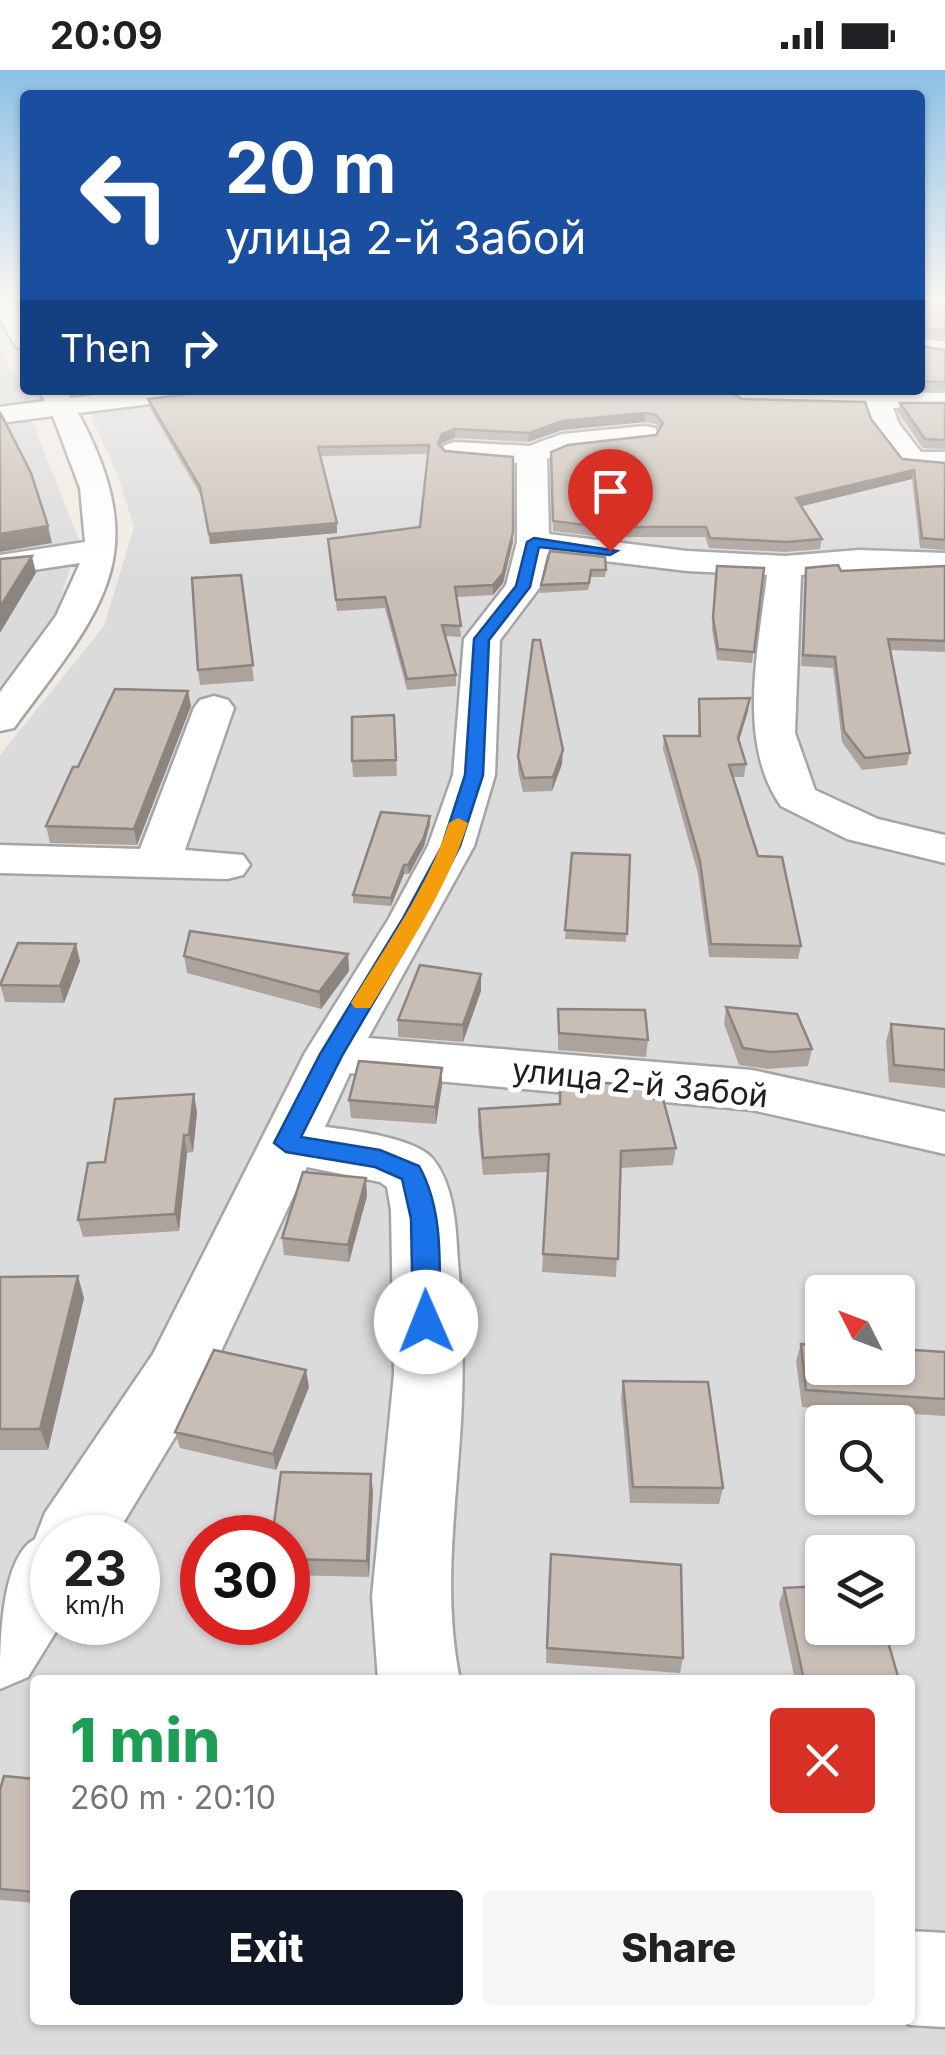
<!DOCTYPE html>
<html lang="en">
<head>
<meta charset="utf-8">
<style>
  :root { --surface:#fff; --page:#f6f6f6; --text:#202124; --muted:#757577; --accent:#111827 }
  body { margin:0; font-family:Inter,sans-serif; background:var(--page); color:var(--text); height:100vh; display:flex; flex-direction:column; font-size:38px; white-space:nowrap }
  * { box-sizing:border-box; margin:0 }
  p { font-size:32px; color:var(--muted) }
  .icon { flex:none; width:55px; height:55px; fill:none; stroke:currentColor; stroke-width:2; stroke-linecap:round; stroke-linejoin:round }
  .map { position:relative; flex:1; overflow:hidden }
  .panel { position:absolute; left:30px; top:1605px; width:885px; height:350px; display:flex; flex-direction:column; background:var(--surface); border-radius:10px; box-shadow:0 2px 8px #0004 }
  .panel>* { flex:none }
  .hud { position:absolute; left:20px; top:20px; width:905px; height:305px; border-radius:10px; box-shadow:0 2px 8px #0004; background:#1a4fa0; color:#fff; overflow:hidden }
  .needle { width:65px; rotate:312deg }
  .fabs { position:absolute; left:805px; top:1205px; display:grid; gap:20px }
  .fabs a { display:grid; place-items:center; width:110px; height:110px; border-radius:10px; background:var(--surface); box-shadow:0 2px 8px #0004; font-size:50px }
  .speed { position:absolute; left:30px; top:1445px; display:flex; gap:20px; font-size:50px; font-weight:700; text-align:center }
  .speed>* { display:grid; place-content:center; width:130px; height:130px; border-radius:50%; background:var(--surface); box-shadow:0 2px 8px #0004; line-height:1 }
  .speed small { font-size:25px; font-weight:400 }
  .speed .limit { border:15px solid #d22; background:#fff; color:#111 }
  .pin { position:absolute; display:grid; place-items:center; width:85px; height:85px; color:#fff; margin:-102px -42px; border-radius:50% 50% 50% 0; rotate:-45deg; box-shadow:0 0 10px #0007 }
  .pin .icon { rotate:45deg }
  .me { position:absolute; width:110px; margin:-55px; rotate:359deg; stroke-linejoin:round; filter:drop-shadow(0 0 8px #0008) }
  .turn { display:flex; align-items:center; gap:35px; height:210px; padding:0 40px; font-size:45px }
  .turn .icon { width:130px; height:130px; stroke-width:2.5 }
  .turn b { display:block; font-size:70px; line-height:85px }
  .then { display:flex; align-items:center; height:95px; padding:0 40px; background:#0003; gap:20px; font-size:38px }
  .round { display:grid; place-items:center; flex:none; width:105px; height:105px; border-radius:10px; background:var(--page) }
  .overview { display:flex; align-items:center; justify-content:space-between; height:170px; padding:0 40px }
  h1 { font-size:60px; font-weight:800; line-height:75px; color:#1e9e55 }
  .primary-button { display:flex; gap:20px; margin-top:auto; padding:20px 40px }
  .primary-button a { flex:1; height:115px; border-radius:10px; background:var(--accent); color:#fff; font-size:40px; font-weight:800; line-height:115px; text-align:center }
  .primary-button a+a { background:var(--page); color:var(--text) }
  .status { display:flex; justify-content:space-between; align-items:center; height:70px; padding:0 50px; background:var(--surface); direction:ltr }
  .status svg { height:28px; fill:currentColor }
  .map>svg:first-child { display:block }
</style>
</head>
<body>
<div class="status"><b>20:09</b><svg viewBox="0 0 49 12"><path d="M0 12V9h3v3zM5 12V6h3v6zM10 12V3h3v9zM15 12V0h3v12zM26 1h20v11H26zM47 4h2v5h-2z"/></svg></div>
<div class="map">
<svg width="945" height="1985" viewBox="0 0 945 1985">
  <rect width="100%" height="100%" fill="#f0ece3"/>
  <path fill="#dcdbdb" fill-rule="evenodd" d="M920,228H945V1985H0V685L104,556L134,457L117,403L79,320H920ZM822,1222H898V1298H822ZM822,1352H898V1428H822ZM52,1468H138V1552H52ZM202,1468H288V1552H202ZM822,1482H898V1558H822ZM35,1610H910V1950H35Z
    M0,279L31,333L0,337Z
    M31,348L79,470L49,565L0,621V349Z"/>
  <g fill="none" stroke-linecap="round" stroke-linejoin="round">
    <defs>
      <path id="minor" d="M0,228H11L25,252V279L16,277L0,249Z
        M920,268L945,272V286L920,282Z
        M39,320H65L70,328L136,320H212L199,328L78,343C156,487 101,540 14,658L0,661V622L56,546L80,493L0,505V485L85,472L80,418L53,346L0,353V337L45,331Z
        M733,320L945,323V339L893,338L899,354L921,382H945V400L903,396L872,356L866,337L741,334L728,326Z
        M645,356L655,358L659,364L655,370L567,381L547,389L549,464L687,481L785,486L859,480L945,483V503L859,500L801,505L795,663L815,720L878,749L945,765V793L847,769L781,736C736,672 759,577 767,505L687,501L547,484L540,517L500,570L495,705L474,776L368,968L752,1000L945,1042V1084L752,1040L350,1003L325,1057C352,1060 416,1068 433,1089C455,1117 456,1159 458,1192C463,1245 464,1299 461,1352C456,1439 442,1524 460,1610H378L372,1527L394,1304L391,1140L387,1117L380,1112L307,1097L201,1324L114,1468H52V1552H62L28,1607L0,1619C0,1576 0,1488 35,1469L45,1443L153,1284L305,983L388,850L428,776L453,705L464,569L506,515L517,472V393L445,387L441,381L445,375L455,372L529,376L562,364Z
        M214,626L228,630L234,638L185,780L243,785L250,795L243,805L227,809L0,803V775L140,779L194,638L200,630Z
        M910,1861L945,1863V1957L910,1955L898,1950H910Z"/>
    </defs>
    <use href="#minor" stroke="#a5a5a5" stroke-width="5"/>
    <use href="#minor" fill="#fff" fill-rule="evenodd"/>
  </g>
  <path fill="#aca39d" d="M920,228H945V269L920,266Z
    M920,276L945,280V320H920Z
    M204,320H729L728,321L742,329L871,349L902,389L945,393V480L920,478L912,409L801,436L822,469L820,479L785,482L709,478L705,467H602L553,461L551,392L656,365L660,359L656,354L645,352L562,360L528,372L455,368L442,373L440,377L513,472L503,513L493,525L457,527L461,567L445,566L456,605V616L407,620L385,538L337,541L328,469L420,457L428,384L320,386L337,453V463L210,474L201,426L150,338L148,329L198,323Z
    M900,333H945V379L923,378L898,342Z
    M550,481L606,500L605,507H591L588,520L540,523L541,515Z
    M717,496L764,498L752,593L717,590L712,559Z
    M945,496V582L890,580L910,683L907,695L862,700L842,672L833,598L801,596L806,498L841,501Z
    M241,505L254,611L200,615L198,600Z
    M699,629L748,641L739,671L746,694L744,707H733L758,786L801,876L798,889L709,887L698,804L663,679L664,666H698Z
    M191,636L137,775L50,773L46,756L78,697Z
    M394,645L397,706L353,707L352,691Z
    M518,687L562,694L552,721L523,722L518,701Z
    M430,754L424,776L409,804H404L391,836L353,833V825Z
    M572,783L630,785L626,872L565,869Z
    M348,884L349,901L321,939L187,903L184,886Z
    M80,891L64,933L5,932L0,914Z
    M481,904V921L463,972L398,967V950Z
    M726,937L812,979L808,996L767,999L739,995L724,954Z
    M558,939L648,970L646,987L558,980Z
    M891,954L945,959V1018L889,1012L886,971Z
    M560,1009L654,1029L676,1078L673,1095L621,1098L616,1207L542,1202L548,1102L483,1105L478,1056L479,1039L559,1034Z
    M442,1015L436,1054L351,1048L349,1030Z
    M197,1042L193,1082L187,1083L179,1161L83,1167L78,1150Z
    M367,1126L349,1192L284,1185L282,1168Z
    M0,1207L84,1228L48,1380H0Z
    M801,1274L945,1282V1346L802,1337L796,1291Z
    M623,1311L723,1418L719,1434L630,1433L621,1328Z
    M309,1317L276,1400L180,1378L175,1362Z
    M373,1421L369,1507L288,1505V1468Z
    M549,1500L683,1588L680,1603L546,1593Z
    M784,1518L899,1610H795L779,1534Z
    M35,1709V1833L0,1830V1720Z"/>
  <path fill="#8c857f" d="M645,343V352L562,360L528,372L529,363L562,351Z
    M455,359V368L442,373L438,383V374L442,364Z
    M914,400L912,409L795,438L796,428Z
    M337,453V463L210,474L209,464Z
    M48,456L52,473L0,482V464Z
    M513,462V472L503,513L493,525V515Z
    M32,486L36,503L0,563V537Z
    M188,621L191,636L137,775L134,759Z
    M750,628L748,641L736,680L738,668Z
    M563,680L562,694L552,721L553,707Z
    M430,746V754L424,776L409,804L408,795Z
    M404,795V804L391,836V828Z
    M76,874L80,891L64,933L60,916Z
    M348,884L349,901L321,939L319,922Z
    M481,904V921L463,972V955Z
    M442,998V1015L436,1054L435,1037Z
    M194,1024L197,1042L193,1082L189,1065Z
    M184,1065L187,1083L179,1161L175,1144Z
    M366,1108L367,1126L349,1192L348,1175Z
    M78,1206L84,1228L48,1380L40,1359Z
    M306,1300L309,1317L276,1400L273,1384Z
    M371,1404L373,1421L369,1507L367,1491Z"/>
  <path fill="#c8beb6" stroke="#8c857f" stroke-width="2.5" d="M920,228H945V261L920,257Z
    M920,276L945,280V312L920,311Z
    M204,320H727L742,329L865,332L871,349L902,389L945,393V470L922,468L914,400L796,428L822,469L787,472L710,468L706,457H603L553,451L551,382L568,375L656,365L663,353L656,345L645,343L562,351L529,363L455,359L442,364L438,374L445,381L513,387V462L503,503L493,515L455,517L461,556L442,555L456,605L407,609L385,527L336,530L328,469L420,457L429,375L318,377L337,453L209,464L200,417L148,329L198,323Z
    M900,333H945V370L925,369Z
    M0,342L31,403L48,456L0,464Z
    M550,481L605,487L606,500H591L589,513L541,515Z
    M32,486L0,537V489Z
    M838,495L841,501L945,496V571L888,569L910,683L865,688L844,661L835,587L803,585L806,498Z
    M717,496L764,498L754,582L718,579L713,548Z
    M241,505L253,595L198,600L192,508Z
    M533,570H540L563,680L553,707L524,708L518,687Z
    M115,619L188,621L134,759L46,756L73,697H78Z
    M750,628L738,668L746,694L729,695L758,786L782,787L801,876L711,874L700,791L664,666H700L699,629Z
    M394,645L396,690L352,691V647Z
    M381,742L430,746L424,767L408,795H404L391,828L353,825Z
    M572,783L630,785L627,864L565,860Z
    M190,861L348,884L319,922L184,886Z
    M18,873L76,874L60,916L0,915Z
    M420,895L481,904L463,955L398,950Z
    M726,937L797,944L812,979L771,982L743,978Z
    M558,939L645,940L648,970L559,963Z
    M891,954L945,959V1000L894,995Z
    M359,991L442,998L435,1037L349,1030Z
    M560,1009L652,1017L654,1029H663L676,1078L621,1081L618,1189L543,1184L549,1084L483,1088L479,1039L560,1034Z
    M194,1024L189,1065H184L175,1144L78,1150L88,1093L105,1092L115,1029Z
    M303,1102L366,1108L348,1175L282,1168Z
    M78,1206L40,1359H0V1207Z
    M801,1274L822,1275V1298H898V1279L945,1282V1329L806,1320Z
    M214,1280L306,1300L273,1384L175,1362Z
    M623,1311L708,1312L723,1418L633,1417Z
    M281,1402L371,1404L367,1491L288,1489V1468H272Z
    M551,1484L681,1495L683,1588L547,1578Z
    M822,1516V1558H884L899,1610H804L784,1518Z
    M4,1706L35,1709V1822L0,1819V1720Z"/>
  <linearGradient id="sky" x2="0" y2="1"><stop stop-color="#8bc0e5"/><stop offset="0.45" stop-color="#f8f6f2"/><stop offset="1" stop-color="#f8f6f2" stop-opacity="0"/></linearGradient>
  <rect width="945" height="506" fill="url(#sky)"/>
  <path fill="#1a73e8" stroke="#114b97" stroke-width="2.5" d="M534,468L617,481L610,485L539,477L530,517L489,570L483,705L460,776L422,850L343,984L301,1067L380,1080L419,1096C445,1142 439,1200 440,1252L436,1260L426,1263L417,1260L413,1252L411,1149L402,1109L375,1097L286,1082L274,1073L320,984L402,850L442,776L465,705L474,569L516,516L527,472Z"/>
  <path fill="#f59e0b" d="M458,748L468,753C447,819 406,880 370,938H355L351,933C386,876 428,817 449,753Z"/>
  <g text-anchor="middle" stroke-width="10" stroke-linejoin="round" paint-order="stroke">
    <g font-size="32" fill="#1e1e1e" stroke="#fff">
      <text transform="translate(640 1013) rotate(6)" y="11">улица 2-й Забой</text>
    </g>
  </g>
</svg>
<div class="fabs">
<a><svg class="needle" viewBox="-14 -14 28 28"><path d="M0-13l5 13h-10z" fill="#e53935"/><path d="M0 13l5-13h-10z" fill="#757577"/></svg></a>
<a><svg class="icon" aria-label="search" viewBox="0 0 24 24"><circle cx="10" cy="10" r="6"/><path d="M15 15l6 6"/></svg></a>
<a><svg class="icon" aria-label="layers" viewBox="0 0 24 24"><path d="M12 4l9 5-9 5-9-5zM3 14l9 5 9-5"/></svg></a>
</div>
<div class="speed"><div>23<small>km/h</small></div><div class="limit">30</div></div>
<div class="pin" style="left:610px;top:481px;background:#d93025"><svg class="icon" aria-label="arrive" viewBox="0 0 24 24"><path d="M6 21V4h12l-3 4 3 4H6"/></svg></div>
<svg class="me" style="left:426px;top:1252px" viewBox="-20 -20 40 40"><circle r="19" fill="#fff"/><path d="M0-13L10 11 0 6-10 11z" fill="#1a73e8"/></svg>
<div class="hud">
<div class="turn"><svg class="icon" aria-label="left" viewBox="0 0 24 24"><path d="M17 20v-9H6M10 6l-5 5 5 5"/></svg><div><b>20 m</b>улица 2-й Забой</div></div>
<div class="then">Then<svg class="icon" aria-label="right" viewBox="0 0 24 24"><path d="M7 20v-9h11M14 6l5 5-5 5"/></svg></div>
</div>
<section class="panel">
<div class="overview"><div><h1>1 min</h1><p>260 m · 20:10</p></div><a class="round" style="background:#d93025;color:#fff"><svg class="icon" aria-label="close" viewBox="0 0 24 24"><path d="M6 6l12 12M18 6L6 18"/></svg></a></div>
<div class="primary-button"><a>Exit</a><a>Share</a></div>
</section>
</div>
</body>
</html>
